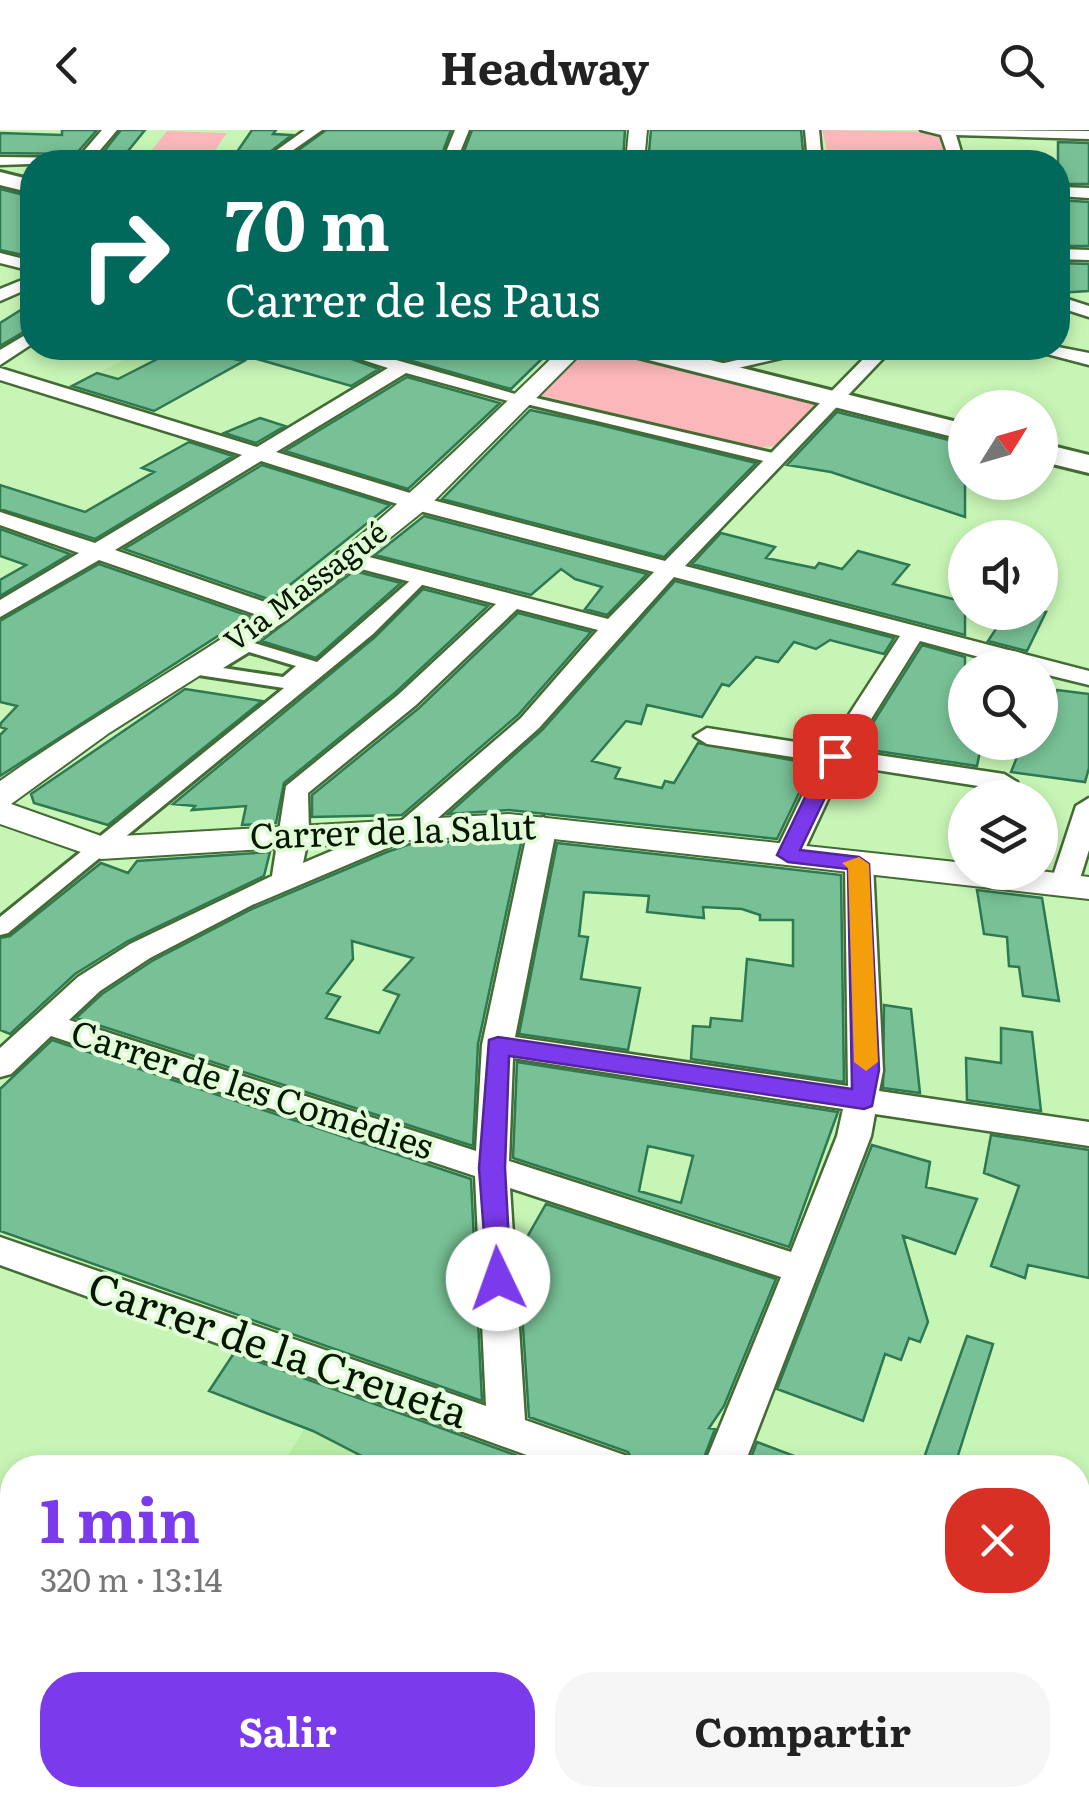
<!DOCTYPE html>
<html lang="es">
<head>
<meta charset="utf-8">
<style>
  :root { --surface:#fff; --page:#f6f6f6; --text:#222; --muted:#767676; --accent:#7c3aed }
  body { margin:0; font-family:Literata,serif; background:var(--page); color:var(--text); height:100vh; display:flex; flex-direction:column; font-size:38px; white-space:nowrap }
  * { box-sizing:border-box; margin:0 }
  p { font-size:32px; color:var(--muted) }
  .icon { flex:none; width:55px; height:55px; fill:none; stroke:currentColor; stroke-width:2; stroke-linecap:round; stroke-linejoin:round }
  .map { position:relative; flex:1; overflow:hidden }
  .details { position:absolute; left:0px; top:1325px; width:1090px; height:352px; display:flex; flex-direction:column; background:var(--surface); border-radius:40px 40px 0 0; box-shadow:0 5px 15px #0003 }
  .details>* { flex:none }
  .guide { position:absolute; left:20px; top:20px; width:1050px; height:210px; border-radius:40px; box-shadow:0 5px 15px #0003; background:#00695c; color:#fff; overflow:hidden }
  .needle { width:65px; rotate:53deg }
  .tools { position:absolute; left:948px; top:260px; display:grid; gap:20px }
  .tools a { display:grid; place-items:center; width:110px; height:110px; border-radius:50%; background:var(--surface); box-shadow:0 5px 15px #0003; font-size:50px }
  .pin { position:absolute; display:grid; place-items:center; width:85px; height:85px; color:#fff; margin:-42px; border-radius:20px; box-shadow:0 5px 15px #0006 }
  .me { position:absolute; width:110px; margin:-55px; rotate:357deg; stroke-linejoin:round; filter:drop-shadow(0 0 8px #0008) }
  .turn { display:flex; align-items:center; gap:35px; height:210px; padding:0 40px; font-size:45px }
  .turn .icon { width:130px; height:130px; stroke-width:2.5 }
  .turn b { display:block; font-size:70px; line-height:85px }
  .round { display:grid; place-items:center; flex:none; width:105px; height:105px; border-radius:40px; background:var(--page) }
  .summary { display:flex; align-items:center; justify-content:space-between; height:170px; padding:0 40px }
  h1 { font-size:60px; font-weight:700; line-height:75px; color:var(--accent) }
  .cta { display:flex; gap:20px; margin-top:auto; padding:20px 40px }
  .cta a { flex:1; height:115px; border-radius:40px; background:var(--accent); color:#fff; font-size:40px; font-weight:700; line-height:115px; text-align:center }
  .cta a+a { background:var(--page); color:var(--text) }
  header { display:flex; justify-content:space-between; align-items:center; height:130px; padding:0 40px; background:var(--surface); font-size:45px; font-weight:700 }
  .map>svg:first-child { display:block }
</style>
</head>
<body>
<header><svg class="icon" aria-label="back" viewBox="0 0 24 24"><path d="M15 5l-7 7 7 7"/></svg>Headway<svg class="icon" aria-label="search" viewBox="0 0 24 24"><circle cx="10" cy="10" r="6"/><path d="M15 15l6 6"/></svg></header>
<div class="map">
<svg width="1089" height="1676" viewBox="0 0 1089 1676">
  <rect width="100%" height="100%" fill="#c7f5b6"/>
  <path fill="#b9eca7" d="M147,218H247L229,227L243,232L148,284L66,259Z
    M304,1300L313,1301L385,1337L280,1338Z
    M106,1665H213L206,1676H131Z"/>
  <path fill="#fbb7b9" d="M822,0L942,2L949,32H830Z
    M167,1L227,3L207,32L143,31Z
    M604,219L812,270L816,279L781,315L759,318L539,265L575,226Z"/>
  <path fill="#78c196" stroke="#2e7852" stroke-width="2.5" fill-rule="evenodd" d="M62,0H97L76,24L0,23V3L62,5Z
    M121,0H145L120,31L97,30Z
    M252,0H276L273,4L292,5L257,32H230Z
    M326,0H451L439,32H282Z
    M472,0H625L623,32H460Z
    M651,0H801L804,32H648Z
    M1058,12L1089,13V54H1058Z
    M0,59L32,67V127L0,120Z
    M1058,70L1089,72V116H1058Z
    M1058,133L1089,134V161L1058,163Z
    M32,173V197L0,216V193Z
    M179,218L244,231L154,281L72,256L97,243L118,249Z
    M244,218H322L379,239L351,256L243,225Z
    M366,218H553L511,259Z
    M407,247L500,273L408,359L285,321Z
    M530,280L596,294L756,333L664,427L442,369Z
    M837,282L965,314V387L831,342L787,335Z
    M260,288L285,296L256,313L224,303Z
    M189,312L233,326L95,409L0,379V355L85,382L154,342L142,338Z
    M262,335L390,375L271,470L124,419Z
    M424,386L647,444L607,485L585,479L602,457L575,449L561,439L531,465L375,425Z
    M0,399L70,424L0,466V450L26,435L0,426Z
    M721,403L775,417L766,428L815,438L819,433L842,439L858,421L909,435L893,454L965,472V505L692,434Z
    M99,434L249,486L0,646V605L6,599L0,597L1,593L17,576L0,572V491Z
    M354,441L401,453L316,528L261,511Z
    M675,451L894,508L884,524L830,510L816,519L794,512L778,532L756,527L729,556L722,554L702,587L647,575L641,594L626,591L592,631L620,638L615,648L662,658L665,651L674,653L698,613L813,634L777,709L509,680L448,684L542,600Z
    M423,459L488,476L396,562L284,653L276,693L242,695L246,676L192,680L195,676L173,674L375,507Z
    M1007,482H1046L1027,521L988,511Z
    M518,483L591,502L518,585L402,685L312,687V665L419,578Z
    M922,515L965,527V612H982L977,636L857,618Z
    M185,559L262,571L108,695L34,673L31,664Z
    M1057,560L1089,564V638L1085,652L1011,642L1023,612H1040V575L1052,576Z
    M509,708L522,709L478,914L473,1016L76,888L102,864L152,831L254,778L387,722L410,714ZM352,811L413,828L384,860L399,865L379,903L326,888L340,867L327,863L353,829Z
    M557,713L841,745L844,952L691,929L693,896L710,897L711,888L742,891L747,829L793,836V790H760V785L742,779L703,777L704,788L647,782L649,766L584,762L579,806L588,807L581,849L640,858L628,920L519,904Z
    M270,722L264,746L128,811L75,844L10,904L0,900V808L10,806L101,733L128,743L137,731Z
    M977,760L1042,768L1059,871L1023,866L1019,837L1009,836L1007,807L984,804Z
    M884,875L911,879L920,963L883,958Z
    M1001,898L1032,902L1041,981L967,970L966,928L1001,933Z
    M52,910L471,1049L482,1271L0,1101V959Z
    M517,932L838,982L789,1117L513,1028ZM648,1016L693,1026L681,1073L639,1061Z
    M991,1005L1089,1020V1148L1028,1135L1025,1148L991,1136L1019,1056L984,1043Z
    M872,1015L930,1032L926,1057L977,1069L955,1124L903,1106L928,1192L920,1212L909,1208L901,1230L885,1224L863,1291L777,1259Z
    M546,1074L776,1149L724,1276L709,1298L715,1299L700,1338H645L634,1333L628,1322L529,1287L518,1123Z
    M967,1206L993,1214L955,1335L925,1325Z
    M234,1223L551,1338H385L313,1301L209,1261Z
    M757,1312L821,1336V1338H747Z"/>
  <g fill="none" stroke-linecap="round" stroke-linejoin="round">
    <defs>
      <path id="pedestrian" d="M523,265L777,324L785,329L777,334L518,272V266Z
        M419,443L425,444V452L373,504L8,803L0,805V787L284,558L205,546L199,545V537L247,511L317,532ZM249,522L296,536L283,547L223,538Z"/>
      <path id="minor" d="M102,0H117L90,32L0,35V27L78,28Z
        M305,0H322L276,32H260Z
        M455,0H469L456,32H442Z
        M805,0H819L822,32H808Z
        M921,0L1089,1V9L956,5L964,32H950L941,5Z
        M1058,57L1089,58V68L1058,66Z
        M1058,119L1089,120V130L1058,129Z
        M0,123L32,131V141L0,133Z
        M32,146V157L0,171V159Z
        M1058,166L1089,176V187L1058,177Z
        M32,201V214L0,235V220Z
        M1058,217L1089,223V235L1024,218Z
        M326,218H354L533,269L523,275L406,243L276,322L436,371L665,431L874,218H893L685,436L1089,541V555L1040,543V538H1020L920,511L851,621L1004,644L1017,652L1004,660L844,635L802,725L788,734L774,725L819,631L707,614L694,606L707,598L828,617L900,506L674,447L539,598L420,704L252,775L150,828L100,861L69,890L476,1021L482,915L529,695L543,687L557,695L515,907L848,956L845,734L859,725L869,728L873,734L883,941L879,961L1089,992V1016L875,984L871,1006L743,1338H703L781,1147L510,1058L525,1290L627,1326L632,1338H563L0,1135V1107L486,1276L475,1046L51,906L11,944L0,947V918L78,847L130,814L272,746L286,656L398,565L496,474L338,433V423L346,421L608,489L654,442L420,381L261,331L115,420L285,479V489H269L99,430L0,487V470L79,423L0,395V382L95,413L242,325L0,250V238L257,317L388,238ZM517,479L598,500L521,588L400,692L303,733L309,704L308,663L416,575ZM513,928L843,979L837,1006L791,1122L509,1031Z
        M789,218H824L712,244L703,238Z
        M1089,668V720L1078,755L1064,764L1054,761L1050,755L1076,676Z
        M1078,1495L1089,1499V1540L1078,1536Z
        M0,1629L12,1635V1665H71L76,1676H0Z
        M304,1665H353L348,1676H299Z"/>
      <path id="tertiary" d="M629,0H647L644,32H626Z
        M562,218H586L426,379L287,490L109,603L11,674L104,707L509,684L965,733V742L1040,741L1089,747V769L509,704L101,729L0,694V651C87,589 180,539 267,478C375,402 468,309 562,218Z"/>
      <path id="secondary" d="M0,42L32,50V63L0,55Z
        M621,218H663L965,294V310L625,224Z
        M1040,313L1089,325V343L1040,331Z"/>
    </defs>
    <use href="#pedestrian" stroke="#436b33" stroke-width="6"/>
    <use href="#minor" stroke="#436b33" stroke-width="5"/>
    <use href="#tertiary" stroke="#436b33" stroke-width="4"/>
    <use href="#secondary" stroke="#436b33" stroke-width="6"/>
    <use href="#pedestrian" fill="#fff" fill-rule="evenodd"/>
    <use href="#minor" fill="#fff" fill-rule="evenodd"/>
    <use href="#tertiary" fill="#fff" fill-rule="evenodd"/>
    <use href="#secondary" fill="#fff" fill-rule="evenodd"/>
  </g>
  <path fill="#7c3aed" stroke="#51269a" stroke-width="2.5" d="M835,620L845,626L800,720L859,727L869,734L879,940L872,976L864,979L509,926L505,1038L511,1149L507,1157H488L479,1038L489,910L498,907L852,959L848,739L788,732L777,725L825,626Z"/>
  <path fill="#f59e0b" d="M859,727L869,734L878,932L866,941L854,932L848,738L842,733Z"/>
  <g text-anchor="middle" stroke-width="8" stroke-linejoin="round" paint-order="stroke">
    <g font-size="30" fill="#071702" stroke="#e1fdd7">
      <text transform="translate(306 457) rotate(-37)" y="10">Via Massagué</text>
    </g>
    <g font-size="35" fill="#071702" stroke="#e1fdd7">
      <text transform="translate(393 702) rotate(-2)" y="12">Carrer de la Salut</text>
      <text transform="translate(252 960) rotate(18)" y="12">Carrer de les Comèdies</text>
    </g>
    <g font-size="42" fill="#071702" stroke="#e1fdd7">
      <text transform="translate(278 1220) rotate(19)" y="15">Carrer de la Creueta</text>
    </g>
  </g>
</svg>
<div class="tools">
<a><svg class="needle" viewBox="-14 -14 28 28"><path d="M0-13l5 13h-10z" fill="#e53935"/><path d="M0 13l5-13h-10z" fill="#767676"/></svg></a>
<a><svg class="icon" aria-label="sound" viewBox="0 0 24 24"><path d="M4 9h4l5-4v14l-5-4H4zM17 9q2 3 0 6"/></svg></a>
<a><svg class="icon" aria-label="search" viewBox="0 0 24 24"><circle cx="10" cy="10" r="6"/><path d="M15 15l6 6"/></svg></a>
<a><svg class="icon" aria-label="layers" viewBox="0 0 24 24"><path d="M12 4l9 5-9 5-9-5zM3 14l9 5 9-5"/></svg></a>
</div>
<div class="pin" style="left:835px;top:626px;background:#d93025"><svg class="icon" aria-label="arrive" viewBox="0 0 24 24"><path d="M6 21V4h12l-3 4 3 4H6"/></svg></div>
<svg class="me" style="left:498px;top:1149px" viewBox="-20 -20 40 40"><circle r="19" fill="#fff"/><path d="M0-13L10 11 0 6-10 11z" fill="#7c3aed"/></svg>
<div class="guide">
<div class="turn"><svg class="icon" aria-label="right" viewBox="0 0 24 24"><path d="M7 20v-9h11M14 6l5 5-5 5"/></svg><div><b>70 m</b>Carrer de les Paus</div></div>
</div>
<section class="details">
<div class="summary"><div><h1>1 min</h1><p>320 m · 13:14</p></div><a class="round" style="background:#d93025;color:#fff"><svg class="icon" aria-label="close" viewBox="0 0 24 24"><path d="M6 6l12 12M18 6L6 18"/></svg></a></div>
<div class="cta"><a>Salir</a><a>Compartir</a></div>
</section>
</div>
</body>
</html>
